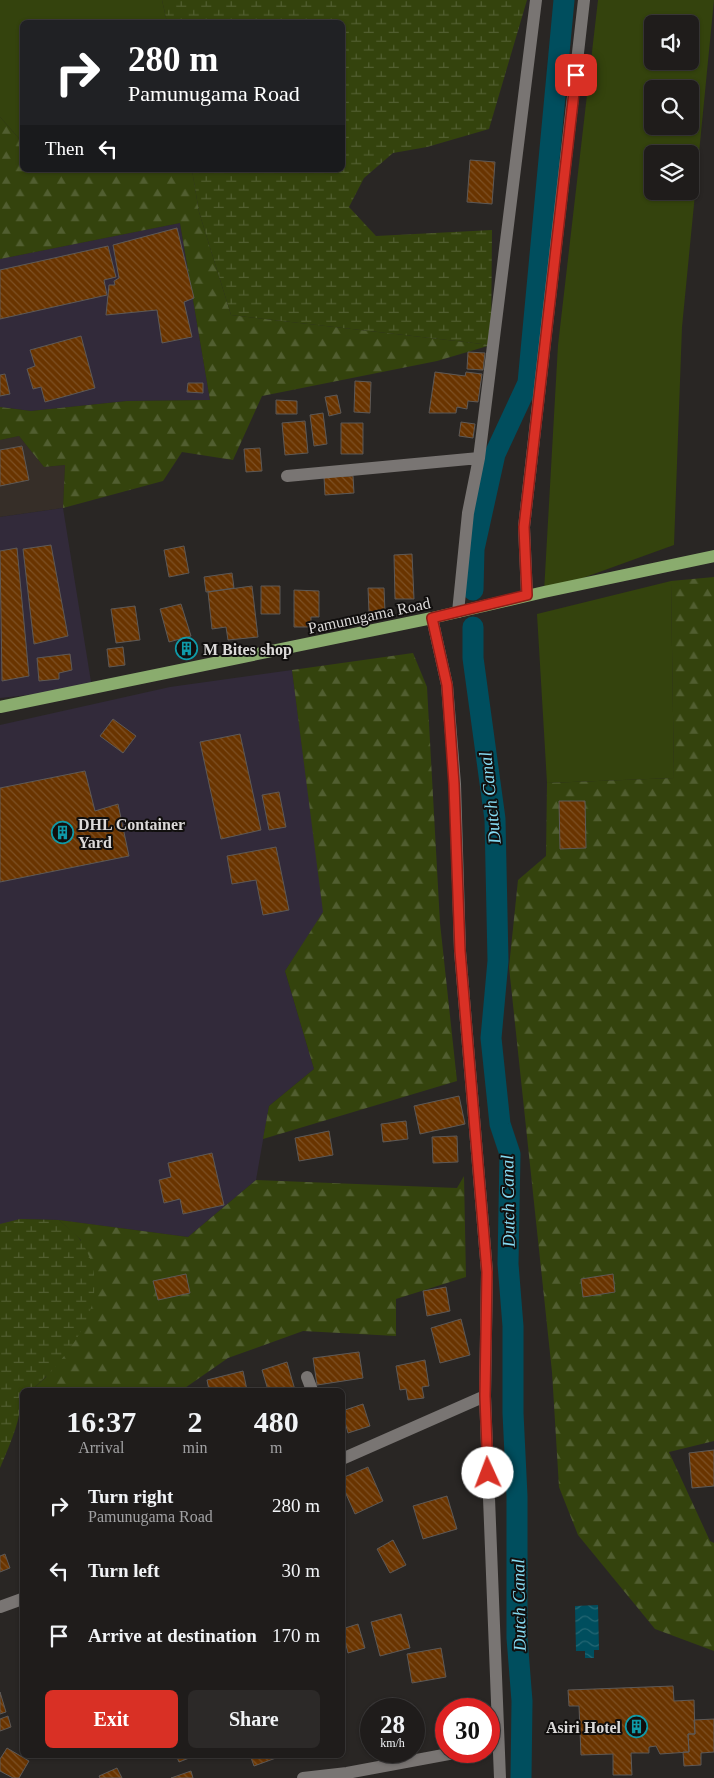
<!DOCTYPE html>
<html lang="en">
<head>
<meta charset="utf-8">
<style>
  :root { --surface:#1f1c1b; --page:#2c2928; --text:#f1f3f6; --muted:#a1a1a3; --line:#3c3a3a; --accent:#d93025 }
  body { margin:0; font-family:Georgia,serif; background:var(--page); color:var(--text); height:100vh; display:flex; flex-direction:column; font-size:19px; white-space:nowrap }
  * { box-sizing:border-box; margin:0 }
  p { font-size:16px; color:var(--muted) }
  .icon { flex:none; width:28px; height:28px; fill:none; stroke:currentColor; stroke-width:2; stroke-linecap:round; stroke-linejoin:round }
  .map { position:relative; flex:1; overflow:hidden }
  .panel { position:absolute; left:20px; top:1388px; width:325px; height:370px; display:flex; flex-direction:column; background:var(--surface); border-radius:8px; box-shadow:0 1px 4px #0004,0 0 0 1px var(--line) }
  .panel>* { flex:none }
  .top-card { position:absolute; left:20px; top:20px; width:325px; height:152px; border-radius:8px; box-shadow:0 1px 4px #0004,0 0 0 1px var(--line); background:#202124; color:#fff; overflow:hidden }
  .tools { position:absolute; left:644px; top:15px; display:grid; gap:10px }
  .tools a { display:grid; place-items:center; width:55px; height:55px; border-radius:8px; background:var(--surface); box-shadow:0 1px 4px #0004,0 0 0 1px var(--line); font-size:25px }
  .speed { position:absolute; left:360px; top:1698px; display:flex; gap:10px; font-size:25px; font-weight:700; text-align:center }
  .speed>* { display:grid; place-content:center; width:65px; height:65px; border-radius:50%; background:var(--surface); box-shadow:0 1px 4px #0004,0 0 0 1px var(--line); line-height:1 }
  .speed small { font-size:12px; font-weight:400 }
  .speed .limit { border:8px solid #d22; background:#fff; color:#111 }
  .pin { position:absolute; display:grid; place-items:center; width:42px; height:42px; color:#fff; margin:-21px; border-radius:10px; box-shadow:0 2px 8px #0006 }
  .me { position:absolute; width:55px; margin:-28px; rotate:358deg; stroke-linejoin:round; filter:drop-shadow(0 0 4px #0008) }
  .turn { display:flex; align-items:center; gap:18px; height:105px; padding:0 25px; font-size:22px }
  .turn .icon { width:65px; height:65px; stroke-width:2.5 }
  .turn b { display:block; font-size:35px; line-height:42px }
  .then { display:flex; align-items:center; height:48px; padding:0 25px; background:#0003; gap:10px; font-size:19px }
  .eta { display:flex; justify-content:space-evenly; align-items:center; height:85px; text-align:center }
  .eta b { font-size:30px; font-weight:800; line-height:35px }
  .cta { display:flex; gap:10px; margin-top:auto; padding:10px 25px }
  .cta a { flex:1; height:58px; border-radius:8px; background:var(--accent); color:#fff; font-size:20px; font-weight:800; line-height:58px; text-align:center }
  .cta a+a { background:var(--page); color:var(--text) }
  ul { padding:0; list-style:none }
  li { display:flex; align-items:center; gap:15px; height:65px; padding:0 25px }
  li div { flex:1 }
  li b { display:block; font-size:19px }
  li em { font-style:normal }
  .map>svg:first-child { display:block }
</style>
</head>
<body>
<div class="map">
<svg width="714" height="1778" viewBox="0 0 714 1778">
  <defs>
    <pattern id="forest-firs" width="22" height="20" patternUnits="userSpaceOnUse" patternTransform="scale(1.25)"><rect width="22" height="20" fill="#34430d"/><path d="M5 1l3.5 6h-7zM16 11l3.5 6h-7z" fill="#515e30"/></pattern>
    <pattern id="wetland-marsh" width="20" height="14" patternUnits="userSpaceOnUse" patternTransform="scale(1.25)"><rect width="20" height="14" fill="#34430d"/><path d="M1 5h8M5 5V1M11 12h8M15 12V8" fill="none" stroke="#515e30"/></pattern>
    <pattern id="water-waves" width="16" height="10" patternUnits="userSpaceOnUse" patternTransform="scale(1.25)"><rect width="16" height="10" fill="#004e5e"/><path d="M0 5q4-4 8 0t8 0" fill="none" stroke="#256774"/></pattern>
    <pattern id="building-back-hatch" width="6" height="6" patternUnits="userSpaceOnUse" patternTransform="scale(1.25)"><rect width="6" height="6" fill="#693400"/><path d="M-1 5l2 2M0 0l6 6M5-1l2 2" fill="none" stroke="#7e5125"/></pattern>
  </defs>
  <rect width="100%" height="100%" fill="#292624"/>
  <path fill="#362e28" d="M19,436L44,467L65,465L63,508L0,517V440Z"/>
  <path fill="#322a3a" d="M180,223L210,400L127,401L31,411L0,407V259Z
    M63,508L92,688L0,698V517Z
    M292,670L324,912L285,971L314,1069L269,1106L256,1180L188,1237L58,1220L20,1219L0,1225V725L170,687Z"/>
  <path fill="#34430d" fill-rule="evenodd" d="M0,0H162L167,22H22V142L0,117Z
    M598,0H714L682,327L674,545L544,592L558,345ZM652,24H690V61H652ZM652,89H690V126H652ZM652,154H690V191H652Z
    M671,581L674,778L547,783L537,614Z"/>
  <path fill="url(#forest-firs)" d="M0,117L22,142V170H192L199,212L231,315L491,345L437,361L262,396L233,460L182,452L163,481L63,508L65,465L44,467L19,436L0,440V407L31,411L127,401L210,400L180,223L0,259Z
    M714,577V1441L669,1452L710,1541L714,1543V1651L655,1629L578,1535L559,1487L552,1372L509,967L518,880L546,856L547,783L674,778L671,581Z
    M413,653L427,687L440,923L457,1081L263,1139L269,1106L314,1069L285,971L323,912L292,670Z
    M464,1176L466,1277L396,1299V1336L303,1331L228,1358L182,1390H32L46,1377L81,1240L59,1220L188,1237L256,1180L457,1188Z"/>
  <path fill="url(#wetland-marsh)" d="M162,0H527L489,129L427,147L393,153L364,178L349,207L376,236L492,230L491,345L231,315L199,212L192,170H342V22H167Z
    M20,1219L59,1220C65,1226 76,1233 81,1241C118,1297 72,1353 32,1390H22C22,1418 11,1442 0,1468V1224Z"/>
  <path fill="url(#water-waves)" d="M598,1605L599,1650H594V1658H585V1651H576L575,1606Z"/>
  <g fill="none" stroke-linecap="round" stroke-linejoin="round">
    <path stroke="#004e5e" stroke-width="21" d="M473,590L474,549L495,454L528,383L564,0
      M473,627V658L495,819L498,961L491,1038L500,1124L510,1154L508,1264L513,1326V1413L517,1496V1638L522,1701L521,1778"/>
  </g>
  <path fill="url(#building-back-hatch)" stroke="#5d5957" d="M470,160L495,162L492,204L467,202Z
    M177,228L194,298L184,302L192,337L162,343L157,310L106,315L109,285H115L114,281L119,278L113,245Z
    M108,246L116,277L104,280L107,295L0,319V270Z
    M81,336L95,388L45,402L41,387L33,389L27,369L35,366L30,350Z
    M468,352L485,353L483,370L467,369Z
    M435,372L465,376L466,372L482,374L478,402L468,401L467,409L457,407L456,413H429Z
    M5,374L10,394L0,396V375Z
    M355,381L371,382L370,413L354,412Z
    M188,383H203V393L187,392Z
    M337,395L341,413L329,416L325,397Z
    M276,400L297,401V414H276Z
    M323,413L327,444L314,446L310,415Z
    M305,421L308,453L285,455L282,423Z
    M461,422L475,424L473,438L459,436Z
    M341,423H363V454H341Z
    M22,446L29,480L0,486V450Z
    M260,448L262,471L246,472L244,449Z
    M353,476L354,493L325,495L324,477Z
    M51,545L68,636L34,644L23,549Z
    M184,546L189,573L169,577L164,550Z
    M17,548L29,676L2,681L0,551Z
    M412,554L414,599H395L394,555Z
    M232,573L234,588L206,592L204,577Z
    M252,586L258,637L228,640L226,627L212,629L208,592Z
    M261,586H280V614H261Z
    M368,588H384L385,612H369Z
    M294,590L319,591V617H311V627H294Z
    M181,604L191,636L169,642L160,609Z
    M135,606L140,640L116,643L111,609Z
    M193,643L194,653L181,655L180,645Z
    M123,647L125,665L109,667L107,649Z
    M70,654L72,670L59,673V679L39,681L37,658Z
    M113,719L136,736L123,753L100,736Z
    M240,734L261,830L221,839L200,742Z
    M85,771L95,811L118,804L129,856L0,882V788Z
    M279,792L286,827L269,830L262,795Z
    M559,801H585L586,848L560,849Z
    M276,847L289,910L263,915L256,880L232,884L227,856Z
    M459,1096L465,1124L420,1134L414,1106Z
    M406,1121L408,1139L383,1142L381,1124Z
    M329,1131L333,1155L299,1161L295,1138Z
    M457,1136L458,1162L433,1163L432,1137Z
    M212,1153L224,1205L183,1214L180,1199L164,1203L159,1180L171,1177L168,1163Z
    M186,1274L190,1293L158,1300L153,1281Z
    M613,1274L615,1292L583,1297L581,1279Z
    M446,1287L450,1311L427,1316L423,1291Z
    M461,1319L470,1355L440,1363L431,1328Z
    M359,1352L363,1378L317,1385L313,1358Z
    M425,1360L429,1386L422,1387L424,1398L408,1400L406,1389L400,1390L396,1366Z
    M287,1362L295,1390H268L262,1370Z
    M243,1371L247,1390H209L207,1380Z
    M363,1404L370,1426L348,1433L342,1411Z
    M714,1450V1486L692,1488L689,1453Z
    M368,1467L383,1501L355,1514L342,1485V1478Z
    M447,1496L457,1529L423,1539L413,1506Z
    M393,1540L406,1565L390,1573L377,1549Z
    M5,1554L10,1568L0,1572V1556Z
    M401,1614L410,1648L380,1656L371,1622Z
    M358,1624L365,1648L348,1653L342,1629Z
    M441,1648L446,1677L412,1683L407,1654Z
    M673,1686L674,1701L694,1700L695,1734H688L689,1752L660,1754L656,1746L649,1747V1753H631L632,1775H613V1754L581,1755L579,1706H569L568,1690Z
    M0,1692L6,1712L0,1714Z
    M8,1716L11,1727L0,1731V1719Z
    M714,1719V1752L701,1753V1765L684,1766L683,1752H689L688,1734H695L694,1720Z
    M7,1748L29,1761L19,1778H13L0,1771V1759Z
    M176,1755H197L179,1762Z
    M250,1755H275L276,1758L254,1766Z
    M117,1768L122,1778H100L99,1776Z
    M191,1771L193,1778H171Z"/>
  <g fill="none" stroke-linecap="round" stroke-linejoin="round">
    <path stroke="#797573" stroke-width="12" d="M287,476L479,458
      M527,595L524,527L584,0
      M458,612L468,513L479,458L536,0
      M432,618L447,685L455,784L460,951L487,1272L485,1396L500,1778
      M307,1377L312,1390
      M342,1459L485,1396
      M0,1607L22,1599
      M303,1778L347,1773L465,1751"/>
    <path stroke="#8aac6e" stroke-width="12" d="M0,707L432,618L544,592L714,556"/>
  </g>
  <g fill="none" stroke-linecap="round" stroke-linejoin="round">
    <defs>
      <path id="route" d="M488,1473L485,1396L487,1272L460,951L454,784L447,685L432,618L527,595L524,527L576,75"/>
    </defs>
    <use href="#route" stroke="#8d1f18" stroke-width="12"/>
    <use href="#route" stroke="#d93025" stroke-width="9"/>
  </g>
  <defs>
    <symbol id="building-ring" viewBox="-11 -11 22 22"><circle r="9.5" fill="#110f0e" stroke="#0f9aa8" stroke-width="1.5"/><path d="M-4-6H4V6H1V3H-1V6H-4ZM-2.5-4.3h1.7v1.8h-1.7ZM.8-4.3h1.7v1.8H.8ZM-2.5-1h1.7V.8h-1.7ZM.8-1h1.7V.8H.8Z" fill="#0f9aa8"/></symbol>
  </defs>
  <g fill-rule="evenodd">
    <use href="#building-ring" x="174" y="636" width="25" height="25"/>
    <use href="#building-ring" x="50" y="820" width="25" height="25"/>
    <use href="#building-ring" x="624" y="1714" width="25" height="25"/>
  </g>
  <g text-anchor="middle" stroke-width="4" stroke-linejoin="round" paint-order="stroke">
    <g font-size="16" fill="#dcdad9" stroke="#110f0e">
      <text transform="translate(369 615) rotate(-12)" y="6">Pamunugama Road</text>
    </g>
    <g font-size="16" font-weight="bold" fill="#dcdad9" stroke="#110f0e" text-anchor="start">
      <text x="203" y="655">M Bites shop</text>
      <text x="78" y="830">DHL Container<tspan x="78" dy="18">Yard</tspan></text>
      <text x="621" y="1733" text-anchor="end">Asiri Hotel</text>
    </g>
    <g font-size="18" font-style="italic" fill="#86dbf3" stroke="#110f0e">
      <text transform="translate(490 798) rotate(-96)" y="6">Dutch Canal</text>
      <text transform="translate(508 1201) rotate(-91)" y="6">Dutch Canal</text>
      <text transform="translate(519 1605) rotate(-91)" y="6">Dutch Canal</text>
    </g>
  </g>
</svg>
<div class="tools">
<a><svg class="icon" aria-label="sound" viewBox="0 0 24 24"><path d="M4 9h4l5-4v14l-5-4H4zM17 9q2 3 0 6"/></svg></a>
<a><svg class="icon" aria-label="search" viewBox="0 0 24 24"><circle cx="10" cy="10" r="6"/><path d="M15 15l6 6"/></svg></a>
<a><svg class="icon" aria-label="layers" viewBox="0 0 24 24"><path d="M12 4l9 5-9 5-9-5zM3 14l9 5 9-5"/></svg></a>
</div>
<div class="speed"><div>28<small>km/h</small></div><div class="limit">30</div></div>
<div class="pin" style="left:576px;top:75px;background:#d93025"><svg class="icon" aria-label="arrive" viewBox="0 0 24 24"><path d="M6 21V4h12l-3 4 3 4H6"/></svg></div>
<svg class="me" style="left:488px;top:1473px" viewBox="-20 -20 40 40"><circle r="19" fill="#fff"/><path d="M0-13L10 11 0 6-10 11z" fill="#d93025"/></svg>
<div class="top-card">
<div class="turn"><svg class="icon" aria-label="right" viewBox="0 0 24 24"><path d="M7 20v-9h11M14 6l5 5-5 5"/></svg><div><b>280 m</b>Pamunugama Road</div></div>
<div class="then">Then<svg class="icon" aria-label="left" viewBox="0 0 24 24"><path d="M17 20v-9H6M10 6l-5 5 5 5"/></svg></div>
</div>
<section class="panel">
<div class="eta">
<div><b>16:37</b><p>Arrival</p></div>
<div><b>2</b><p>min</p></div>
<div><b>480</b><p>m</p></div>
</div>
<ul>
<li><svg class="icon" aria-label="right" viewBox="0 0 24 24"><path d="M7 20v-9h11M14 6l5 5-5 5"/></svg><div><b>Turn right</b><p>Pamunugama Road</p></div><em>280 m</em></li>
<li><svg class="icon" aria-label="left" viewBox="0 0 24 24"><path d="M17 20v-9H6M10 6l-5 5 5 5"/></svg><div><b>Turn left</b></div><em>30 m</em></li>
<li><svg class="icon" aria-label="arrive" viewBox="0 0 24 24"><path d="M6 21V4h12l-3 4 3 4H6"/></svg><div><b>Arrive at destination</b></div><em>170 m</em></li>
</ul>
<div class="cta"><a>Exit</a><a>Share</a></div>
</section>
</div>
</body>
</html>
